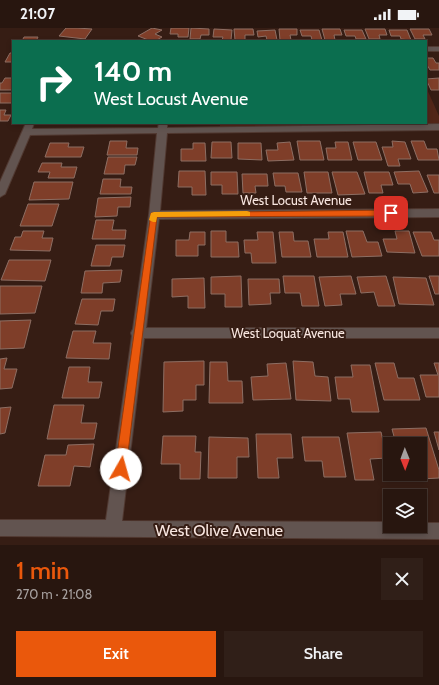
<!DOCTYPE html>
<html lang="en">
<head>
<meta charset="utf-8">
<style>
  :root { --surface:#28160f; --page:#301f18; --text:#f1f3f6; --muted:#a59f9e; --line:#44352f; --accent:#ea580c }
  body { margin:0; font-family:Cabin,sans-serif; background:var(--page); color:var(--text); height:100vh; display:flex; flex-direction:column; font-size:15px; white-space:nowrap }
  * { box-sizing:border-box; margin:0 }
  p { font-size:13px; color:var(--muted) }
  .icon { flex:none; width:22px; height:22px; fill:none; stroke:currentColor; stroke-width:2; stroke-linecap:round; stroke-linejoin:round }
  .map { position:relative; height:517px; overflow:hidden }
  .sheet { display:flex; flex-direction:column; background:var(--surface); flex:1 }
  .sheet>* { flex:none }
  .guide { position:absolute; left:12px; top:12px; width:415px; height:84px; border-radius:0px; box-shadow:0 2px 6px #0003,0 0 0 1px var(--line); background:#0b6e4f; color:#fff; overflow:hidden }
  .needle { width:26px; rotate:179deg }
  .fabs { position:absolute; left:383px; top:409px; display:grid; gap:8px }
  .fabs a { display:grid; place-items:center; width:44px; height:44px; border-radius:0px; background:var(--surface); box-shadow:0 2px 6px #0003,0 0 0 1px var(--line); font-size:20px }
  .pin { position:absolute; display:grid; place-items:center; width:34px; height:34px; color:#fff; margin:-17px; border-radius:8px; box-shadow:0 2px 6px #0006 }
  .me { position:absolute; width:44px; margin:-22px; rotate:7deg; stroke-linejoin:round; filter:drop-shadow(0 0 3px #0008) }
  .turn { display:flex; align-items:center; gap:14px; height:84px; padding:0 16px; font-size:18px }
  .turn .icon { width:52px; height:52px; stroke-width:2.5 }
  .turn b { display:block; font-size:28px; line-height:34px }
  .round { display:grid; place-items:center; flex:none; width:42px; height:42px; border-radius:0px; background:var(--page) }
  .overview { display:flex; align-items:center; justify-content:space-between; height:68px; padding:0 16px }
  h1 { font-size:24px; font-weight:600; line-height:30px; color:var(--accent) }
  .primary-button { display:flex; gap:8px; margin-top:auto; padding:8px 16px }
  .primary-button a { flex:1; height:46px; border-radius:0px; background:var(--accent); color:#fff; font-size:16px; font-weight:600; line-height:46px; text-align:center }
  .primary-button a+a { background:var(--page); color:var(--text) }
  .status { display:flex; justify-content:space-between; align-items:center; height:28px; padding:0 20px; background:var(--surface); direction:ltr }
  .status svg { height:11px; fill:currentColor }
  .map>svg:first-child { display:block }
</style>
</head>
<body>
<div class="status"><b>21:07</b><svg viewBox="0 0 49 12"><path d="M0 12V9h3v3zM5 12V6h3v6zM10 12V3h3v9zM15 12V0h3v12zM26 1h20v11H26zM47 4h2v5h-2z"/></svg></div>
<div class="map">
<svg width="439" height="517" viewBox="0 0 439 517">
  <rect width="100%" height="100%" fill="#361d14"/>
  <path fill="#512618" d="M426,59L439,88V98L220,99V95H426Z"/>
  <path fill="#7f3e29" stroke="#8d6e63" d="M66,0H77L92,1L85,11L59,8Z
    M152,0L162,2L155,6L162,9L155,13H151L138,8Z
    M171,0H189L188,9H178V6H170Z
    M191,0L209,1V7H201L200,11H190Z
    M214,1L232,2L231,12H222L223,9H213Z
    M234,1H253L254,7H245V12H235Z
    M279,1H297V7H290L291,12H280Z
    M322,1H340L342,7H334L335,12H325Z
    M365,1H385L387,7H379L380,11H369Z
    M410,1H429L432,7H423L425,11H415Z
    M275,2L277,12H267L266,8L258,9L257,3Z
    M300,2H319L322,12H312L311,8H302Z
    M344,2H362L366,11H356L355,8H346Z
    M389,2H407L411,12L401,11L400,8H391Z
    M24,9H38L36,13H22Z
    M10,25H13V34H5Z
    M426,30H433L436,35H439V42H430L426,35Z
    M5,50H13V62H0V55H2Z
    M439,50V62H431L426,51Z
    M0,65H13V75H0Z
    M0,82H6L4,87H11L8,93H0Z
    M110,113H127L126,120H138L137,127H107Z
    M297,113H320L324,132H300Z
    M392,113L405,114L411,131H398L400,138H388L382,119H393Z
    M411,113H424L427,121H437L439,132H418Z
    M212,114H231L232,130H211Z
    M290,114L294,132L268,133L266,122H278L277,115Z
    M335,114H348L352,132H328L326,120H336Z
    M353,114H376L382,132H358Z
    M50,115H69L68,119H84L81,129H45Z
    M193,115H205L206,133H181V121H193Z
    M238,115H261L262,132L238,131Z
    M108,129H137L135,137H125L124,146H104Z
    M42,135H62L61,139H77L74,150H48L50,144H38Z
    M179,143H205L206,167H192V159H178Z
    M419,143L428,164L413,165L410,156H398L394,144Z
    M211,144H237L238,166H222V157H211Z
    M304,144H328L332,165H307Z
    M332,144H357L365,166L338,167Z
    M364,144H389L393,157H381L383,165H369Z
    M273,145H298L302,164H286L285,158H275Z
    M242,146H267L268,158H255L256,165H243Z
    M427,147H439V165H434Z
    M103,151H121L120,159H132L131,166H100Z
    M34,154H73L69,171L29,172Z
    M131,169L130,179H118L117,188L95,189L98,170Z
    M28,176H59L52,198H20Z
    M96,192H114L112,202H126L125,211H92Z
    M23,203H44L42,210H53L50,223L10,222L15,209H21Z
    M211,203H226V214H238L239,229H211Z
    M346,203H363L367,214H378L382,228L352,229Z
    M395,203H409L415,225L387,224L383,211H397Z
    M190,204H205V217H198V228H176V212H189Z
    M257,204H273L276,235H252L251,225H245L244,212H258Z
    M279,204H293L294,213H308L311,229H282Z
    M328,204H343L348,229H317L314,211H329Z
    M413,204H431L434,212H439V228H422Z
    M96,217H125L123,229H112L110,238H91Z
    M9,232H51L45,253L1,252Z
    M122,242L120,254L103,255L102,265H81L85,243Z
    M241,248L242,279H225V266H211V249Z
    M283,248H314L319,278H302L300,265H285Z
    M351,248L356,266H340L342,277L325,278L319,249Z
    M386,248L395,278H378L374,264L361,265L357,249Z
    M429,248H439V266H435Z
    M393,249L426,250L434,277L399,276Z
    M204,250L205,280H188V268L172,269V251Z
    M248,251H279L280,265H270L271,276L249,277Z
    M0,258H42L35,285L0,286Z
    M82,271H115L113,283H101L98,297L75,296Z
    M31,292L24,320L0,321V293Z
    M73,303H96L93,315H111L109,331L66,330Z
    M7,330L4,341H17L12,360L0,361V331Z
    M204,333V357H196V372H183V383L163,384L164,334Z
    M293,333L313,334L315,348L328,349L331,373L296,372Z
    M210,334H227L228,353H242L243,375H209Z
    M286,335L291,371L253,372L251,349L268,348L267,336Z
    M375,335H394L398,350H414L420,372H384Z
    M434,335H439V369H426L420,347H438Z
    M351,337H370L379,384H352L350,371H338L335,349H353Z
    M69,339H90L88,354H102L99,370H62Z
    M54,377H84L81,395H97L94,411H47Z
    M11,379L5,405L0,406V380Z
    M426,400L439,442V450L420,451L419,446H420V416H396L392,401Z
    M381,404L387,430L370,431L374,452H355L347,405Z
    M434,404H439V422Z
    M256,406H291L293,430H277L279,450H258Z
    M163,408H196L195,424H201L200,451H180V436H161Z
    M209,409L248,410L249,429H237V450H208Z
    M302,409H339L346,449H324L322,433H305Z
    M94,416L90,439L74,438L70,458H38L45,427H66L68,417Z"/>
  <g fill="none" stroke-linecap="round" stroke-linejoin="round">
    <defs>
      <path id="minor" d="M426,19H439V23H426Z
        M26,95H34L32,101L158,100L159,95H167V100L439,96V102L167,105L160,183L439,181V189L159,191L146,300H439V310H144L122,493L390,494V498H420V495H439V511L0,508V492H106L132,308L131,305L133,301L149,187L157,105L30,107L5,166L0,169V154Z"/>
    </defs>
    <use href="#minor" stroke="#513931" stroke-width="2"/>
    <use href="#minor" fill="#625450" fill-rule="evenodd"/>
  </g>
  <path fill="#ea580c" stroke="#983908" d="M391,182L395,185L391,188L157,189L126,441L125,445L121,447L116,445L115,441L151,185Z"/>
  <path fill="#f59e0b" d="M247,183L250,184V188L157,189L156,194H153L149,192L151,185L154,184Z"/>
  <g text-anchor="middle" stroke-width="4" stroke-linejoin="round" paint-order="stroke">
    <g font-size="13" fill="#f8e6e0" stroke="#361d14">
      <text x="296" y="177">West Locust Avenue</text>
      <text x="288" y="310">West Loquat Avenue</text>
    </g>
    <g font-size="16" fill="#f8e6e0" stroke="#361d14">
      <text x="219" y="508">West Olive Avenue</text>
    </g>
  </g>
</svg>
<div class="fabs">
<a><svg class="needle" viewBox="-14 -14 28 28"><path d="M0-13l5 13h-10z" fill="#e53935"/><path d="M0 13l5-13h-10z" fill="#a59f9e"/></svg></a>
<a><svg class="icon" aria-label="layers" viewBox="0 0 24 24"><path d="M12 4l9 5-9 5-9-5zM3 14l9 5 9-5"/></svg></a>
</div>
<div class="pin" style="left:391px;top:185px;background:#d93025"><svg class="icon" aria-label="arrive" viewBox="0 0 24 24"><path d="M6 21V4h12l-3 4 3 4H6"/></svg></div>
<svg class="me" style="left:121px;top:441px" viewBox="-20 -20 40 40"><circle r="19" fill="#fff"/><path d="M0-13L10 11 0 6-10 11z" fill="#ea580c"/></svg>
<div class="guide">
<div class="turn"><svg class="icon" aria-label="right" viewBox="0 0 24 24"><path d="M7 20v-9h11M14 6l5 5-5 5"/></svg><div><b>140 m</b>West Locust Avenue</div></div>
</div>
</div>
<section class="sheet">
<div class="overview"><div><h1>1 min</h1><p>270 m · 21:08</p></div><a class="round"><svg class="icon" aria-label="close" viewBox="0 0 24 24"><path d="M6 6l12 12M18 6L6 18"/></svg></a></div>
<div class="primary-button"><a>Exit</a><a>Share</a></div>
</section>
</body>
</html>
